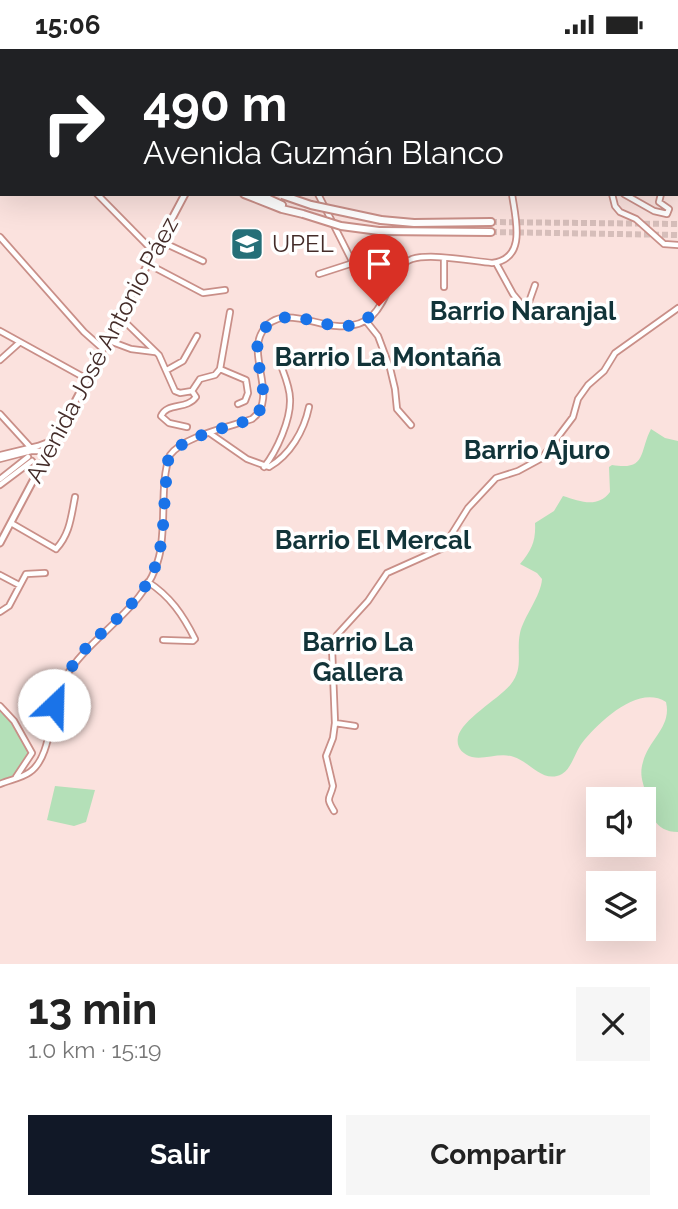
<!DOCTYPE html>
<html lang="es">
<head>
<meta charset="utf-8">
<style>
  :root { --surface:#fff; --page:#f6f6f6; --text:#222; --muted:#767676; --accent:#111827 }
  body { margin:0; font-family:Raleway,sans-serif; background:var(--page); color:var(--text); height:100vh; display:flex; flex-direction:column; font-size:26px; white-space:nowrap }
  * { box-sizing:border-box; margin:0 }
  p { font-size:23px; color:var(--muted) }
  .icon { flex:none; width:38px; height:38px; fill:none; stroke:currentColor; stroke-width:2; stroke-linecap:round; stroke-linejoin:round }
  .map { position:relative; height:915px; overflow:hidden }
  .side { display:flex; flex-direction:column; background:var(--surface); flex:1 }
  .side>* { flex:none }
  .banner { position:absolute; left:0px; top:0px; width:679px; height:147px; box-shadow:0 7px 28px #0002; background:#202124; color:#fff; overflow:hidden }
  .fabs { position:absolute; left:586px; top:738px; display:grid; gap:14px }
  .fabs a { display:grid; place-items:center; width:70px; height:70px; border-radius:0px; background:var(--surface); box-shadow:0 7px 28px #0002; font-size:35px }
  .pin { position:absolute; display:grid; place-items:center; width:60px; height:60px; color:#fff; margin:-72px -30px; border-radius:50% 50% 50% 0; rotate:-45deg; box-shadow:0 0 7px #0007 }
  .pin .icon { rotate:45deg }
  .me { position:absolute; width:77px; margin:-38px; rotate:24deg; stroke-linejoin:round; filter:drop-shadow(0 0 5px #0008) }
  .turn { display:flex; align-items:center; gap:24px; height:147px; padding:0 28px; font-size:32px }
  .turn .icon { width:91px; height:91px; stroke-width:2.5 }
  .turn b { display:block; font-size:49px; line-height:60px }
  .round { display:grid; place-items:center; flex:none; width:74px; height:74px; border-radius:0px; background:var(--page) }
  .headline { display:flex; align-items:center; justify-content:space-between; height:119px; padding:0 28px }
  h1 { font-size:42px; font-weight:700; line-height:52px }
  .button { display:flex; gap:14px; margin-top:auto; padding:14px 28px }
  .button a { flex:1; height:80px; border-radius:0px; background:var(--accent); color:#fff; font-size:28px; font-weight:700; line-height:80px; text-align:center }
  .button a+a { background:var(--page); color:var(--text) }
  .status { display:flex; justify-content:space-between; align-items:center; height:49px; padding:0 35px; background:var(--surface); direction:ltr }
  .status svg { height:19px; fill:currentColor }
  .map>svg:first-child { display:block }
</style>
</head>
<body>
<div class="status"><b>15:06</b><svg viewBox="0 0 49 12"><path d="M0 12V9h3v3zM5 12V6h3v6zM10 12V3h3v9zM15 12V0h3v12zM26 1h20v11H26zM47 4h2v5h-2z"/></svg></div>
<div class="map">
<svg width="678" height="915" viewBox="0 0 678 915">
  <rect width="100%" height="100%" fill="#fbe2de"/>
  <path fill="#b4e0b8" d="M651,380L665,389L678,392V783C654,783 650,764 646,745C643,733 639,726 643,713C649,690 672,678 666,653C638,635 599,673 582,694C575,703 572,719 562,725C543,735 530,713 514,708C500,703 485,711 472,708C462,705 456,698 458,688C462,670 499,650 511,635C524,619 516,603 520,584C524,567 541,547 542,530L537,524L520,515C532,501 536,491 535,474L554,462L563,447C580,452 597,460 610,443L609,418L612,416C647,422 639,403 651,380Z
    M0,657L14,672L32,704L16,729L0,735Z
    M55,737L95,741L86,773L74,777L47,771Z"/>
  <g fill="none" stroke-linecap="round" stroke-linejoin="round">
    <path stroke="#d6beba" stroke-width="6" stroke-dasharray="6 3" stroke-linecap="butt" d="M491,173L678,175
      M491,183L678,186"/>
    <defs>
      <path id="minor" d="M343,0V2
        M664,0L665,2
        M474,2V0
        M599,2L601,0
        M677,22L678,23
        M0,46L2,48
        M677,50L678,49
        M677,68H678
        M677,102H678
        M97,145L154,203
        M318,145L352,212L350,215L319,225
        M612,145L615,157L620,163L636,170L664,195L678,196
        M624,145L654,162L667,165L669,160L659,153L661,145
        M0,188L84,283L102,299
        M160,192L203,212
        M496,214L513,245L523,257L529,253L535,236
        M148,215L203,244L225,241
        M444,238V210
        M120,268L159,306L175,342L180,344L192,342L196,348C187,361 167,353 161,367L169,374L187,378
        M366,272L378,287L390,319L395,340L397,360L411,376
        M0,282L87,330
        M107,291L131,300L155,303
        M0,311L19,294
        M220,320L246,331L248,344L245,352L238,355
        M167,321L183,312L197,287
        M192,342L200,330L215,326L220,320L230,263
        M0,365L31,399
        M211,385L247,410L269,418C290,406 304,382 309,358
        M0,406L38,397L54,391
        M0,410L31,402H49
        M264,418C277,402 291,370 290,350C290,337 283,323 279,311
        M0,430L28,408
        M0,436L32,412
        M11,474L56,500
        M416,497L441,495L445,492
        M56,500C70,485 71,468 75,448
        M0,526L19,536
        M148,533C170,547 183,566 195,590L193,592L163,591
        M0,563L9,557L26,525L45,524
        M0,657L14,672L32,704L16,728
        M335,674L355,677
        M0,735C9,731 22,729 30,723C53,707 49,657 65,629C90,585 147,560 159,508C167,477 159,434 170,406C184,387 229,378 252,370C279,350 247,308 262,283C278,255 314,276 337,277C394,281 381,221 412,210C431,204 471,212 492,214C528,210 515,168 512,145
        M334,762C325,747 330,751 333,737L326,707L333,689L335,674L332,599L337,586L368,552L387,524L443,499L468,459L496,429L518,422L542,409L573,368L578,350L588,336L604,322L615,304L678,259"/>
      <path id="major" d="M264,2L265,0
        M0,494L185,145"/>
      <path id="highway" d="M50,0L51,2
        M69,0L71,2
        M80,0L82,2
        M101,0L103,2
        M111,0L113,2
        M0,1V0
        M10,2L11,0
        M0,16L2,14
        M0,34L2,33
        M0,58L2,59
        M244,145L282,160L303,165
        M258,145L282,156
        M381,171L414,174L491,173
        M379,182L491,183"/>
    </defs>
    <use href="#minor" stroke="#c98f88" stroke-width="8"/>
    <use href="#major" stroke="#c98f88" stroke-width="9"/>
    <use href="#highway" stroke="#c98f88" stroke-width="10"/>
    <use href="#minor" stroke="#fff" stroke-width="4.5"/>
    <use href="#major" stroke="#fff" stroke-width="5"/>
    <use href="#highway" stroke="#fff" stroke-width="6"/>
    <defs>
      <path id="highway-bridge" d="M282,146L311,156L381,171
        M303,165L341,177L379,182"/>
    </defs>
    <use href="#highway-bridge" stroke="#c98f88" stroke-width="10" stroke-linecap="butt"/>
    <use href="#highway-bridge" stroke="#fff" stroke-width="6"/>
  </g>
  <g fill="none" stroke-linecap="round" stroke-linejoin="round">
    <path stroke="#1a73e8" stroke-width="12" stroke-dasharray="0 21.6" d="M54,656C62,634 72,613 89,596C112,573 139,554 153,523C165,496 163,462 166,433C167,424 166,415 170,406C184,387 230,378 252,370C281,348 241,302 266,278C298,246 344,306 379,257"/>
  </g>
  <defs>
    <symbol id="university-square" viewBox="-11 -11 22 22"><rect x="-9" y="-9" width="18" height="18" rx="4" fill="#256f78" stroke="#fff"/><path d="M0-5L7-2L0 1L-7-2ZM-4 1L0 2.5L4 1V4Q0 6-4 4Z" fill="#fff"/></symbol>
  </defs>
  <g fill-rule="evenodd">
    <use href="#university-square" x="228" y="176" width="38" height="38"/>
  </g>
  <g text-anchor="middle" stroke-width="7" stroke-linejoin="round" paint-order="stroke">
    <g font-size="24" fill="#442c29" stroke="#fff" text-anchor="start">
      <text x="272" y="203">UPEL</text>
    </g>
    <g font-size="24" fill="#442c29" stroke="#fff">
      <text transform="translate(102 301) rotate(-62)" y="8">Avenida José Antonio Páez</text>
    </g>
    <g font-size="26" font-weight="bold" fill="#123439" stroke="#fff">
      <text x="523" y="271">Barrio Naranjal</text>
      <text x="388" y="317">Barrio La Montaña</text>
      <text x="537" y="410">Barrio Ajuro</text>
      <text x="373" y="500">Barrio El Mercal</text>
      <text x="358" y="602">Barrio La<tspan x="358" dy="30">Gallera</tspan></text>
    </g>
  </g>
</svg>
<div class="fabs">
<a><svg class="icon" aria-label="sound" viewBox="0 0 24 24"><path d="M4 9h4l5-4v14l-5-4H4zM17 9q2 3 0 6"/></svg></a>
<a><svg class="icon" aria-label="layers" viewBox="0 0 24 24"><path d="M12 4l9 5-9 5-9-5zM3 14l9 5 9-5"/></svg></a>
</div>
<div class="pin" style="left:379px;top:257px;background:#d93025"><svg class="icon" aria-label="arrive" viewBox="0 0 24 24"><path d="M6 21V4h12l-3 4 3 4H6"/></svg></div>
<svg class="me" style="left:54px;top:656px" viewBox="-20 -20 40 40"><circle r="19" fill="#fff"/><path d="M0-13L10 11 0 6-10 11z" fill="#1a73e8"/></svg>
<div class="banner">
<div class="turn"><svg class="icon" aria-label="right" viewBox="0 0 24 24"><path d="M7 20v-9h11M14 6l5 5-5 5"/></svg><div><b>490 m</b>Avenida Guzmán Blanco</div></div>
</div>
</div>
<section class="side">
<div class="headline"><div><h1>13 min</h1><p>1.0 km · 15:19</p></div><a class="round"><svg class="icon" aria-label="close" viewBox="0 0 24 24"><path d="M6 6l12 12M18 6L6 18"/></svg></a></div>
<div class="button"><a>Salir</a><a>Compartir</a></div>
</section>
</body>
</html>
